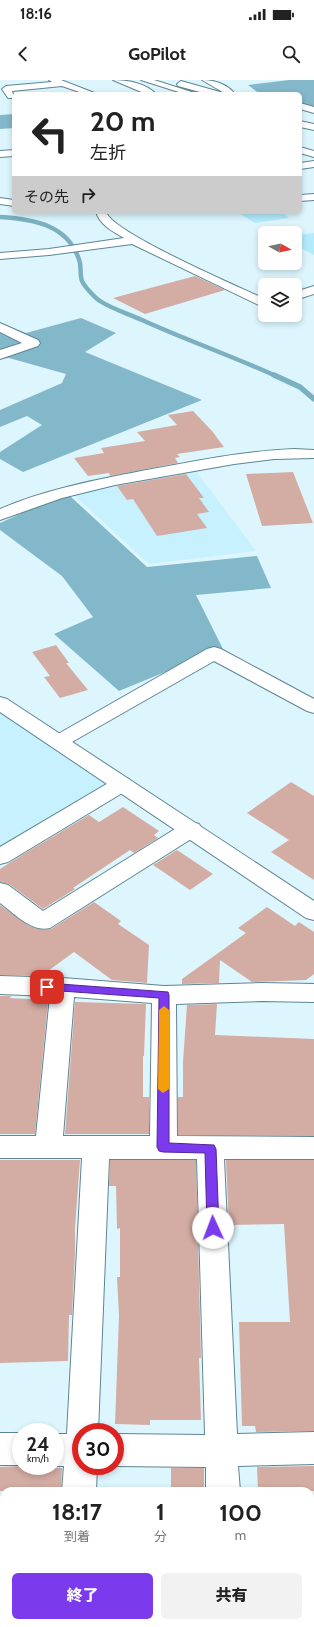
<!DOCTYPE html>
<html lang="ja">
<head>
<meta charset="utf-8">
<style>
  :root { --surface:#fff; --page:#f2f2f2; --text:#222; --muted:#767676; --accent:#7c3aed }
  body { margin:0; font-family:Cabin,"Noto Sans JP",sans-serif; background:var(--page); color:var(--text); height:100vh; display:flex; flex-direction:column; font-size:15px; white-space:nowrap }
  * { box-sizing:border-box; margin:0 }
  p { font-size:13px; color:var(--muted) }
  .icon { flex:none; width:22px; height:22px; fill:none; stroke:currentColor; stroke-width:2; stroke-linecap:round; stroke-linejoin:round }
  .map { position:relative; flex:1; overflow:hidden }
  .details { position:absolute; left:0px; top:1407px; width:314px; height:140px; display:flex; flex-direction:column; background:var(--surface); border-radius:12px 12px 0 0; box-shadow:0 2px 6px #0003 }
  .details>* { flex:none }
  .banner { position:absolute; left:12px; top:12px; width:290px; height:122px; border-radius:6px; box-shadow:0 2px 6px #0003; background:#fff; color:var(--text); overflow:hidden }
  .needle { width:26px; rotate:98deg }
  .fabs { position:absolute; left:258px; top:146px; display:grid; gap:8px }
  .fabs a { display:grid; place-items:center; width:44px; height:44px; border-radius:6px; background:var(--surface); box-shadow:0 2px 6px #0003; font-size:20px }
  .speed { position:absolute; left:12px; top:1343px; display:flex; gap:8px; font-size:20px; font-weight:700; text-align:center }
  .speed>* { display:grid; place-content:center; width:52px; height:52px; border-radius:50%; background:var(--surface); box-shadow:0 2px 6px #0003; line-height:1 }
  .speed small { font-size:10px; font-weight:400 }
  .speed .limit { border:6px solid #d22; background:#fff; color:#111 }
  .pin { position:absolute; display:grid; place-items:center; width:34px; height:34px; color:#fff; margin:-17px; border-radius:8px; box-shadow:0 2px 6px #0006 }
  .me { position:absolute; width:44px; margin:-22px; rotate:358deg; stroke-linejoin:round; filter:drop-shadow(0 0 3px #0008) }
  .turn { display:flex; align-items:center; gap:14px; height:84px; padding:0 12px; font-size:18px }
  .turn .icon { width:52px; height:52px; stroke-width:2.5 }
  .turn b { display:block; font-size:28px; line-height:34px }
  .then { display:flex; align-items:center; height:38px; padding:0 12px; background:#0003; gap:8px; font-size:15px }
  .eta { display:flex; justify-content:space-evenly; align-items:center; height:68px; text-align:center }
  .eta b { font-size:24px; font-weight:800; line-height:28px }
  .action { display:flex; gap:8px; margin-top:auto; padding:8px 12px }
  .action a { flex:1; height:46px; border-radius:6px; background:var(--accent); color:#fff; font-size:16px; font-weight:800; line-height:46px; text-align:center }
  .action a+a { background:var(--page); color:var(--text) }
  .status { display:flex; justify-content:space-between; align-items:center; height:28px; padding:0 20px; background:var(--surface); direction:ltr }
  .status svg { height:11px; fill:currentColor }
  header { display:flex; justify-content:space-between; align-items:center; height:52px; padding:0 12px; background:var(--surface); font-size:18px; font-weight:800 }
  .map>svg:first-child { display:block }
</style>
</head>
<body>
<div class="status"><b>18:16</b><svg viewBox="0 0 49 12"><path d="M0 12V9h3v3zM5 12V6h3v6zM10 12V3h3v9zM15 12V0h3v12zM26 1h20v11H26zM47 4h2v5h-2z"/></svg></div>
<header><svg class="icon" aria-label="back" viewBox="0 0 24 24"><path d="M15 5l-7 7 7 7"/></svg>GoPilot<svg class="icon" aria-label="search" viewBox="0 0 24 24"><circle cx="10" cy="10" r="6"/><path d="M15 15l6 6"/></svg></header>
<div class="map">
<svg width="314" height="1547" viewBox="0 0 314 1547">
  <rect width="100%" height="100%" fill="#ddf6fe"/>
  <path fill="#c7f1fe" d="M196,391L256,471L149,484L72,413Z
    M0,623L122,704L0,777Z"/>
  <path fill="#b3eafc" d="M237,132H282L289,138L255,143Z
    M314,153V175L295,165V155Z"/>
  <path fill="#82b8c9" d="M289,0H314V28L300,25V14H260L248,5Z
    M14,34V48L0,49V35Z
    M81,238L116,253L85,272L202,320L23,392L0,379V372L42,345L27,336L0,347V330L62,303L66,294L9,278L0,279V243L26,253Z
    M70,416L147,487L257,476L271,508L196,515L225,573L170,590L119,611L54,554L93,537L62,496L0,450V443L33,428Z"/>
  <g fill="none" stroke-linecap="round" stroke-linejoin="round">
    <path stroke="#7ab0c0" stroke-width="4.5" d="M0,137C34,139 70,145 80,183C81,189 80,195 82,201C84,206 95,218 100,221C112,229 129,234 142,240C186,260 232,276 276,296"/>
    <path stroke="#7ab0c0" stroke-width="5.5" d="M274,295L300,307L314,319"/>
  </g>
  <path fill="#d3aca3" d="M195,196L225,210L145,234L113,218Z
    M193,331L212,351L224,367L177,374L180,377L175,378L178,383L110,396L109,393L88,396L74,378L104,373L101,368L145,361L137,352L177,345L168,335Z
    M293,392L313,443L262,446L246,394Z
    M186,394L204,418H199L209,432L197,434L207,448L157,456L133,419L127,420L117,406Z
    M56,565L69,583H66L88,610L60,618L44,597L50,596L32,572Z
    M291,702L314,716V800L271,772L289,760L247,733Z
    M123,727L159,751L154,755L158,758L134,773L130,770L73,808L75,809L43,829L9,804L0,802V789L22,775L89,735L99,742Z
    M177,770L213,794L190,810L153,785Z
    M94,822L121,841L118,844L149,865L147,903L112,900L74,872L41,896L0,895V825L29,846L43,850L51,849Z
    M267,827L295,846L299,842L314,852V894L306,900L252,902L220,880L219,903L182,904V899L246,853L238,848Z
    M0,916H12L9,918L46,920L45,922H48L35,1054H0Z
    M75,922L146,924L144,976H143V1017H149V1054H65Z
    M217,924L215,955L314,959V1056L178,1055V1017H183V982L187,925Z
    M0,1080H80L75,1148V1172L72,1235H69L68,1281L0,1283Z
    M110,1080H196L201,1278H199L201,1340H150V1345L115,1344L119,1236L117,1197H120V1148L117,1149L116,1106H109Z
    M226,1080H314V1351L256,1352L255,1346H242L239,1242H290L284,1144L229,1145Z
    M21,1386L62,1388L61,1411H0V1387Z
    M314,1386V1411H258L257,1387Z
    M171,1388H204V1411H171Z"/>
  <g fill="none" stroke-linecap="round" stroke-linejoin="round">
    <defs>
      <path id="street" d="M49,0H61L97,14H85L62,6L12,11L14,18H8L2,9L6,6L52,2Z
        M113,0C127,0 146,3 156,14H146Z
        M14,70V76L0,77V71Z
        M314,81V87L300,89V83Z
        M314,114V120L300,121V115Z
        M0,118L14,120V126L0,124Z
        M96,132H106C113,153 239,207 265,219V228L132,164L49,175L0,179V173L49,169L124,158C112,151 100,145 96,132Z
        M314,206V214L295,220V212Z
        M0,243L38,260L40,263L38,266L0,279V270L22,263L0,252Z
        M214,567L221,569L314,619V633L307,631L214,581L65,666L58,668L51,666L48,662L51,658L207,569Z
        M122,697L129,699L132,704L129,709L8,782L0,784V767L115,699Z
        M191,742L199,744L202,749L199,754L50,848C32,853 14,833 0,823V803L8,805L43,831L183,744Z
        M0,896L63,898L164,906L262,903L314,904V922L262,921L176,924L177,1056L314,1057V1079H224L237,1354L314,1352V1384L238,1386L240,1411H206V1387L115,1386V1354L205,1355L197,1079H109L98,1352H81V1386H97L96,1411H62L64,1386H55V1354H67L82,1078H0V1056H36L50,916L0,914ZM74,917L152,923L150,1056H63Z
        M0,1353H21V1385H0Z
        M53,1543H89L88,1547H52Z
        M210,1543H246V1547H210Z"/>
      <path id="secondary" d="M202,0C214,0 227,4 235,14H226Z
        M300,23L314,27V33L300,29Z
        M300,67L314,71V77L300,73Z
        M294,369L314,370V378L274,379L234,384L115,405L62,418L0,440V429C49,408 101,399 152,389C199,380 246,371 294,369Z
        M0,617L7,619L314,821V840L306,838L0,632Z"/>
      <path id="highway" d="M141,0H154L198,14H185Z
        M181,1L220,12L221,14H207L178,6L177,4Z
        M300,41L314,44V50L300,47Z"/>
    </defs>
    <use href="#street" stroke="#5e8592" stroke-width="2"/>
    <use href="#secondary" stroke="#5e8592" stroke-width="2"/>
    <use href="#highway" stroke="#5e8592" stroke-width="2"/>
    <use href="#street" fill="#fff" fill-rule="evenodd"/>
    <use href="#secondary" fill="#fff" fill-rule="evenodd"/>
    <use href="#highway" fill="#fff" fill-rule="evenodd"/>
  </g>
  <path fill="#7c3aed" stroke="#51269a" d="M47,903L168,912L169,915V1063L214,1065L216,1069L219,1148L217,1152L213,1153L209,1152L207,1148L205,1073L163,1072L159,1071L157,1067L159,918L47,910L42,907Z"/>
  <path fill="#f59e0b" d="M164,926L169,930V1009L163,1013L158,1009L159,930Z"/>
</svg>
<div class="fabs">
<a><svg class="needle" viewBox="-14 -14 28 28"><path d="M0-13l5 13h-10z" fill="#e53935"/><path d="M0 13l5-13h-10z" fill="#767676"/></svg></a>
<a><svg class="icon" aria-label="layers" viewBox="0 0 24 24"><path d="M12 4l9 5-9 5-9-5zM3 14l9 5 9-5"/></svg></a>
</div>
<div class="speed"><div>24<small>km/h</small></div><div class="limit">30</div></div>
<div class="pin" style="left:47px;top:907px;background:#d93025"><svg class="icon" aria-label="arrive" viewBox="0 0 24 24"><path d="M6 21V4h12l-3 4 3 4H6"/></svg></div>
<svg class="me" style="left:213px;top:1148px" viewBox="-20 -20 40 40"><circle r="19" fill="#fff"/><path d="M0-13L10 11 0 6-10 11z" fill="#7c3aed"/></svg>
<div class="banner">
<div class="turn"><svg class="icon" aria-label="left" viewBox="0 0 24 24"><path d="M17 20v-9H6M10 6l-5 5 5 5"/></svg><div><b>20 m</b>左折</div></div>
<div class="then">その先<svg class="icon" aria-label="right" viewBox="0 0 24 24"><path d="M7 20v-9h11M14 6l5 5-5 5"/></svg></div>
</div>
<section class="details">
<div class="eta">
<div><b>18:17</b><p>到着</p></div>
<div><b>1</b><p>分</p></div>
<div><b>100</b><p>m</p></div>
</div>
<div class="action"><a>終了</a><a>共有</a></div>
</section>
</div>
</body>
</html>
